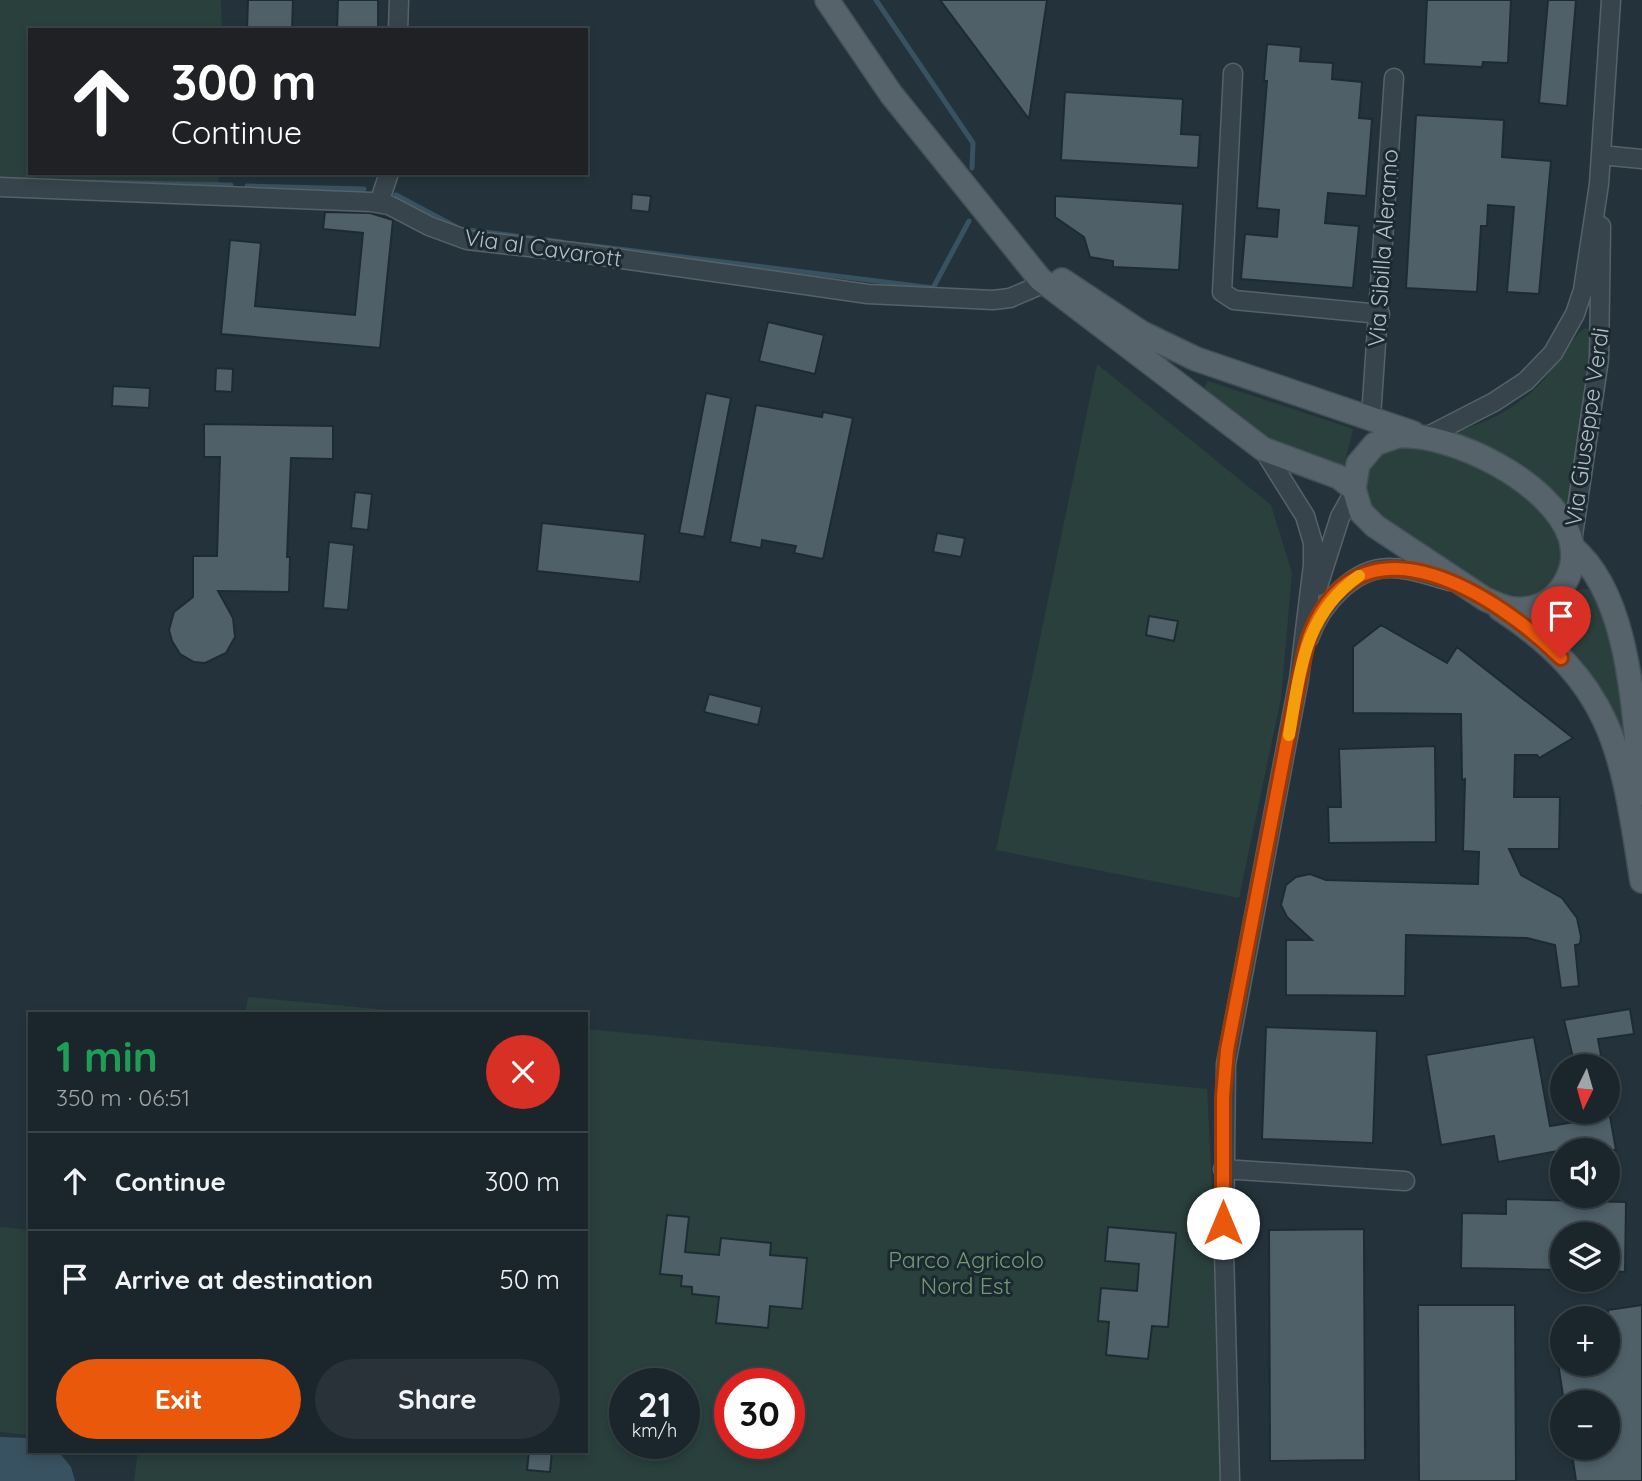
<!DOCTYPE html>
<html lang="en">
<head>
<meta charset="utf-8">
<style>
  :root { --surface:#1b262c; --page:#283238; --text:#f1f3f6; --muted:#a0a5a9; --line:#394348; --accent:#ea580c }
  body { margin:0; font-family:Quicksand,sans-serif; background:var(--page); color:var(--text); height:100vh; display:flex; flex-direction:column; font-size:26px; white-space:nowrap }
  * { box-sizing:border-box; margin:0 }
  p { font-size:23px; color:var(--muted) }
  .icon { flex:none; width:38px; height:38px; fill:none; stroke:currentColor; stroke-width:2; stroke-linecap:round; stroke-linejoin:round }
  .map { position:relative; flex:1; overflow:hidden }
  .drawer { position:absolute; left:28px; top:1012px; width:560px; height:441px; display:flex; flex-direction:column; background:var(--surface); border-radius:0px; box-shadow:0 4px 10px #0003,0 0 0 2px var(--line) }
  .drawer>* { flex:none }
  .hud { position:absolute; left:28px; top:28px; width:560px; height:147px; border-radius:0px; box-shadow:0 4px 10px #0003,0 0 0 2px var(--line); background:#202124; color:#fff; overflow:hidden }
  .needle { width:46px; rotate:185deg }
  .buttons { position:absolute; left:1550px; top:1054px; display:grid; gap:14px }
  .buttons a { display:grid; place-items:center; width:70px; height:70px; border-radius:50%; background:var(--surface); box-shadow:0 4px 10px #0003,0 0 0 2px var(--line); font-size:35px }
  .speed { position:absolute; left:609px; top:1368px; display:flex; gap:14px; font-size:35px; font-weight:700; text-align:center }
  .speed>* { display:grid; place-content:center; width:91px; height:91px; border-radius:50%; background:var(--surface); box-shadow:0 4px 10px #0003,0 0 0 2px var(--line); line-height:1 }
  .speed small { font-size:18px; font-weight:400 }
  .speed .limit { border:10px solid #d22; background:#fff; color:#111 }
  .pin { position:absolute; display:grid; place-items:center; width:60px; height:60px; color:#fff; margin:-72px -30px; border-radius:50% 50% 50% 0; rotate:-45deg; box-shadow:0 0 7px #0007 }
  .pin .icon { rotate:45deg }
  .me { position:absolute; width:77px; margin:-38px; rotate:0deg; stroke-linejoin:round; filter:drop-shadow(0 0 5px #0008) }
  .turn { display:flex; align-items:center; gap:24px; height:147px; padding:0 28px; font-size:32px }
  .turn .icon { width:91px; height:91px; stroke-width:2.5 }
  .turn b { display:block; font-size:49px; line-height:60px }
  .round { display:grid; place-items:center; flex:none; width:74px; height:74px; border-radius:37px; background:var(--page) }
  .head { display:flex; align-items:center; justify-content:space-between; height:119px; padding:0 28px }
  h1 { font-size:42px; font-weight:700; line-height:52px; color:#1e9e55 }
  .cta { display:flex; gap:14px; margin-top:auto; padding:14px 28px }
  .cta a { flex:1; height:80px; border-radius:42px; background:var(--accent); color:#fff; font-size:28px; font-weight:700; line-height:80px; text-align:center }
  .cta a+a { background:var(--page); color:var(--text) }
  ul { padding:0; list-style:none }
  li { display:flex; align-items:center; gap:21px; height:98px; padding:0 28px; border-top:2px solid var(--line) }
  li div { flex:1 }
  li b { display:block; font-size:26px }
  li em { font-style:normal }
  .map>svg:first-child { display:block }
</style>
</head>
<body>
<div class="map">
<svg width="1642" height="1481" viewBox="0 0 1642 1481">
  <rect width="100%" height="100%" fill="#24333b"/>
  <path fill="#29403c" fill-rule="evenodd" d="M0,0H221L222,30H30V173H219L218,195L0,184Z
    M1586,328L1591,331L1593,341C1586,400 1573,457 1569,516L1444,433C1480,427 1513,411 1539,385C1551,374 1576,330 1586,328Z
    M1097,364L1271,505L1292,573L1281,698L1239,898L996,850Z
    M1208,381L1353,429L1338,490L1205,397L1204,389Z
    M1408,444C1428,450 1451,453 1470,461C1508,476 1589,536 1553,581C1545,591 1532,602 1517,600C1481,596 1412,540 1380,519C1358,493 1361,481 1378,454Z
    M1580,589H1588C1618,612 1624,708 1629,746L1605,707L1542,627L1544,619L1563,607Z
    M248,997L419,1013H245Z
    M586,1029L1207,1089L1227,1481H134L138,1451H586ZM625,1384H684V1444H625ZM730,1384H789V1444H730Z
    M0,1227L30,1230V1435L0,1432Z"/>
  <path fill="#395261" d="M0,1437L30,1438V1451H58L71,1467L75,1481H0Z"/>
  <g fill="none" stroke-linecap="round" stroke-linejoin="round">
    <path stroke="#395261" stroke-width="5" d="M876,0L973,143L972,168
      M84,182L231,185
      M247,186L364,189
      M396,195L460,229L562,242
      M586,245L933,288L969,221"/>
  </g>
  <path fill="#4f6069" stroke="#1f2b32" stroke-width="2" d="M248,0H293L292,30H247Z
    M378,0V30H337L338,0Z
    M940,0H1047L1029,119Z
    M1427,0H1511L1508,63L1483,62L1482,67L1424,64Z
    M1548,0H1576L1567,106L1539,103Z
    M1267,44L1301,47L1300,61L1333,63L1332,79L1362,82L1359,118L1372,119L1366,196L1328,193L1325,223L1359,226L1353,288L1241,279L1245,234L1277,237L1279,210L1257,208L1267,81H1264Z
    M1065,92L1183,99L1181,134L1200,135L1198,168L1061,160Z
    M1416,115L1504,120L1502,157L1551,161L1539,294L1507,292L1514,207L1488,205L1487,226H1481L1477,292L1406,288Z
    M632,194L651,196L649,212L631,210Z
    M1055,196L1183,204L1179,270L1113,267V261L1090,257L1084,237L1055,217Z
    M325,212L370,213L393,220L380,348L221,334L230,240L261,243L255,306L355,315L363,233L323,229Z
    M768,322L824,335L815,374L759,361Z
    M216,368L233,369L232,392L215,391Z
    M113,386L150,388L149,408L112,406Z
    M706,393L731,398L704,537L679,533Z
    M756,405L822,417L823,412L853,418L823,559L794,553L796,546L762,540L761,548L730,542Z
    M204,424L333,426V459L291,458L287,557H290L289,592L218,591L233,618L235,637L226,653L205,663L194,662L180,654L172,641L169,630L174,612L193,597V556H217L220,457H204Z
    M355,492L372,494L368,530L351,528Z
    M542,523L645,534L640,582L537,571Z
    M937,533L965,538L961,557L933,552Z
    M329,542L354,545L348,610L323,608Z
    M1149,616L1178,621L1174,641L1146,635Z
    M1381,625L1447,663L1457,647L1573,738L1539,758L1537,755H1515L1514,797H1560L1559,849H1509L1521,875L1562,898L1577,918L1581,937L1580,944L1575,945L1579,986L1561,988L1555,945L1527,938L1406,935L1405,996L1286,995V940H1312L1287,917L1281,905L1286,885L1296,877L1310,874L1326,880L1478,884L1479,852L1463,851L1465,779L1462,780L1461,714L1353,713V647Z
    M709,694L762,707L758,725L704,712Z
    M1435,746L1436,842L1329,843L1328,807H1341L1339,749Z
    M1630,1009L1634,1034L1598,1039L1603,1066H1575L1564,1020Z
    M1266,1027L1377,1031L1373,1143L1262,1139Z
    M1534,1037L1550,1126L1610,1116L1616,1150H1563L1498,1162L1494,1136L1441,1145L1426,1055Z
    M1506,1199L1626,1202L1625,1272L1608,1271V1234H1563V1270L1461,1268L1462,1213L1506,1214Z
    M667,1215L689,1217L685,1252L719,1255L721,1238L771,1243L770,1255L807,1258L802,1309L770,1306L768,1328L716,1323L719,1297L692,1294V1287L681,1286L682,1276L660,1274Z
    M1108,1227L1176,1233L1168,1327L1152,1326L1148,1359L1106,1355L1109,1322L1098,1321L1101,1288L1137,1291L1139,1264L1105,1261Z
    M1364,1229L1365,1460L1270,1461L1269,1230Z
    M1418,1305H1515L1516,1481H1419Z
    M1642,1305V1481H1576L1571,1447H1608V1402H1564L1558,1363H1608V1310Z
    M529,1451H552L550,1472L527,1470Z"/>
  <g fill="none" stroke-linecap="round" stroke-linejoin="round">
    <defs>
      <path id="minor" d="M398,30L399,0
        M1233,73L1222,292L1234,300L1380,314
        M1601,155L1642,159
        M0,187L371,202L389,205L429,226L467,240L573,252L868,294L993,300L1010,298L1045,283
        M379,203L389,173
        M1371,417L1394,78
        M1426,437L1494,402L1526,381L1553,353L1575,314L1583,290L1599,184L1611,0
        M1572,542L1599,359L1601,226
        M1318,586L1340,517L1354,492
        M1309,638C1321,604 1354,567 1391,568C1411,568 1431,576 1450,581
        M1223,1169L1405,1181
        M1230,1481L1224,1250L1226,1064L1299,679L1313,565V543L1305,516L1263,449"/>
      <path id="major" d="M827,0L891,94L1040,279L1263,449L1339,477L1354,489
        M1062,280L1142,333L1196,359L1413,433
        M1398,436C1453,433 1551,482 1570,537C1582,573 1554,612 1516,609C1505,609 1495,603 1485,599L1375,526L1361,512L1354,489L1358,464L1375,444Z
        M1572,547C1633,598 1633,720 1642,793
        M1500,609C1616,685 1622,754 1642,881"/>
    </defs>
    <use href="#minor" stroke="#566269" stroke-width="21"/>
    <use href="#major" stroke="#445057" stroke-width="26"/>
    <use href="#minor" stroke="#38444b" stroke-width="18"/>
    <use href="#major" stroke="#56636b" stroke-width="23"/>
  </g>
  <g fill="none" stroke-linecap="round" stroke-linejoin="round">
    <defs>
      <path id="route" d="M1223,1223V1097L1227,1050L1299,679C1303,663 1305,646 1311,632C1363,507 1498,596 1561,658"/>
    </defs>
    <use href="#route" stroke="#983908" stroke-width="18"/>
    <use href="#route" stroke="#ea580c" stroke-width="12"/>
    <path stroke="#f59e0b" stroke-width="12" d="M1289,735C1300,673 1303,615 1359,576"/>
  </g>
  <g text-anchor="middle" stroke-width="6" stroke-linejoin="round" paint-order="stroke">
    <g font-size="23" fill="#b3bfc7" stroke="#1d2930">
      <text transform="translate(543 248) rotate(8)" y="8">Via al Cavarott</text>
      <text transform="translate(1383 248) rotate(-86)" y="8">Via Sibilla Aleramo</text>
      <text transform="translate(1587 427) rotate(-82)" y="8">Via Giuseppe Verdi</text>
    </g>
    <g font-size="23" fill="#729b73" stroke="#1d2930">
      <text x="966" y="1268">Parco Agricolo<tspan x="966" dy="26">Nord Est</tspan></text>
    </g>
  </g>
</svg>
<div class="buttons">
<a><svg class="needle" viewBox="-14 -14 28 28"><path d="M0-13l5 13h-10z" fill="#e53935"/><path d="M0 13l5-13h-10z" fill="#a0a5a9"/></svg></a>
<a><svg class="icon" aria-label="sound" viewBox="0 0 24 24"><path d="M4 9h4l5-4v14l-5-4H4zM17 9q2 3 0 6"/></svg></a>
<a><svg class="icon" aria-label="layers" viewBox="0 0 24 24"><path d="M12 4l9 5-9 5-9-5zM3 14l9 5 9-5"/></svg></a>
<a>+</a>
<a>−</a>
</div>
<div class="speed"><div>21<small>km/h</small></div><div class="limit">30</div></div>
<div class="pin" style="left:1561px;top:658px;background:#d93025"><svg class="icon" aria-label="arrive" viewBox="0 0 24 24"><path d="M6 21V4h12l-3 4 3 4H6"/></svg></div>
<svg class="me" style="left:1223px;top:1223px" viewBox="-20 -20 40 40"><circle r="19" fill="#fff"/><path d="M0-13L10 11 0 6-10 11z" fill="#ea580c"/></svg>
<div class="hud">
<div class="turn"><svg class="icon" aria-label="ahead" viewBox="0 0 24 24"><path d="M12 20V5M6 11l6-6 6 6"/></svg><div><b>300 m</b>Continue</div></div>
</div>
<section class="drawer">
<div class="head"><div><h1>1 min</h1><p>350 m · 06:51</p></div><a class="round" style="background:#d93025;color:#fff"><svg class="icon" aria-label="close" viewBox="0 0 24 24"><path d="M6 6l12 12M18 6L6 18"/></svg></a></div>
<ul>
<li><svg class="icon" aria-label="ahead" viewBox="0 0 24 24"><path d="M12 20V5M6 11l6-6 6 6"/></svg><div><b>Continue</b></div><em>300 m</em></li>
<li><svg class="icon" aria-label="arrive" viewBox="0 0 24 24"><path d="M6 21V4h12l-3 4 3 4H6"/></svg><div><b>Arrive at destination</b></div><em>50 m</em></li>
</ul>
<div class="cta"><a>Exit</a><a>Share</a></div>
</section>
</div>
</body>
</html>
